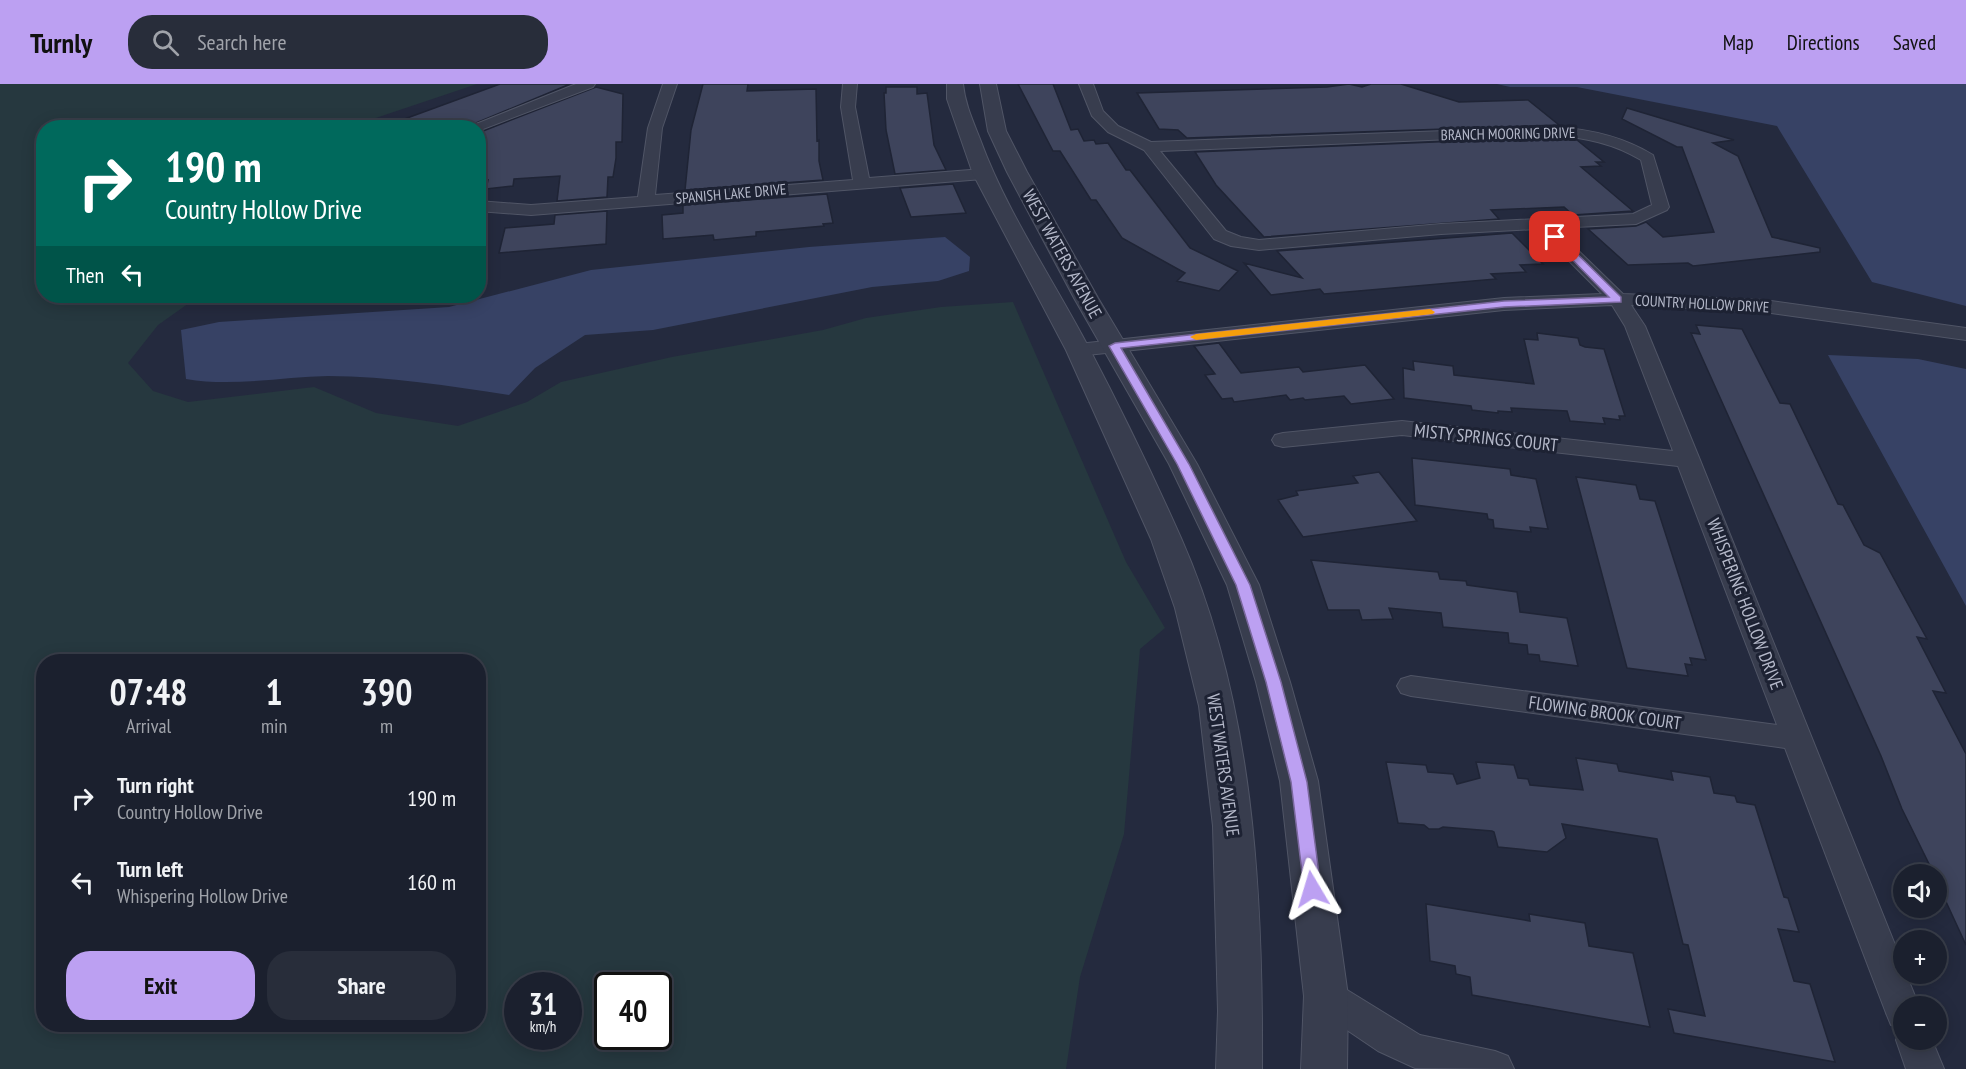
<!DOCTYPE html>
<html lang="en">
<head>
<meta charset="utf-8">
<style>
  :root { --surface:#1b202e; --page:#282d3a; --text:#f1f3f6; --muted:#a0a3aa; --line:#393e4a; --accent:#bca0f2 }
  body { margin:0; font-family:"PT Sans Narrow",sans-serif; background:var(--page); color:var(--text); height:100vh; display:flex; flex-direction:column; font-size:22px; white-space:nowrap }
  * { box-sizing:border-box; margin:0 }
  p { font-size:20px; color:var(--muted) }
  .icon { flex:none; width:33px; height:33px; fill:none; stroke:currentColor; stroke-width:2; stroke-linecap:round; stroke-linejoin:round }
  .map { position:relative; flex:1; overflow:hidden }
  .panel { position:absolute; left:36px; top:570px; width:450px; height:378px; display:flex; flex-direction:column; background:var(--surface); border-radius:24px; box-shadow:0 3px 15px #0003,0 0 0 2px var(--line) }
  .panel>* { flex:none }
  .hud { position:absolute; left:36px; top:36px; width:450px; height:183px; border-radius:24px; box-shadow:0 3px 15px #0003,0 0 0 2px var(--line); background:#00695c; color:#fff; overflow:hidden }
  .controls { position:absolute; left:1893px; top:780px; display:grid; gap:12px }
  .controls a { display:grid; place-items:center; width:54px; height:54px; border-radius:50%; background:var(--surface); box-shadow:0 3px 15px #0003,0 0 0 2px var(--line); font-size:30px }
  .speed { position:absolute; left:504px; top:888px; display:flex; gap:12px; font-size:30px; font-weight:700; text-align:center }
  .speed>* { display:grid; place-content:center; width:78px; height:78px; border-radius:50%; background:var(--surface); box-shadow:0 3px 15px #0003,0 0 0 2px var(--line); line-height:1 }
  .speed small { font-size:15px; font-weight:400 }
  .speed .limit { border:3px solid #111; border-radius:9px; background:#fff; color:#111 }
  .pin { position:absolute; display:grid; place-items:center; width:51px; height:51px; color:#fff; margin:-26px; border-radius:12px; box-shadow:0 3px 9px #0006 }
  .me { position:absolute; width:66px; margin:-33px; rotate:353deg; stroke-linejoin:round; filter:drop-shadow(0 0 4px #0008) }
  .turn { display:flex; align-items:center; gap:21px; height:126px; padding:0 30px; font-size:27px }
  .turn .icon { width:78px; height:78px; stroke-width:2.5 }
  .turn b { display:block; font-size:42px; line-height:51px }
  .then { display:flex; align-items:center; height:57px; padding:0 30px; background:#0003; gap:12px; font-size:22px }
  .eta { display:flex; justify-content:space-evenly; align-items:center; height:102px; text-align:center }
  .eta b { font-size:36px; font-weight:800; line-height:42px }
  .action { display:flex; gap:12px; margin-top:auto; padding:12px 30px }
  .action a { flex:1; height:69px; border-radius:24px; background:var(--accent); color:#111; font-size:24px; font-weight:800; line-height:69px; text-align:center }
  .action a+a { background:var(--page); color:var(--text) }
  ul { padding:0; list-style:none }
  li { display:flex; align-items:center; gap:18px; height:84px; padding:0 30px }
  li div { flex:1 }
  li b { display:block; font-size:22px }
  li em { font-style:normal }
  header { display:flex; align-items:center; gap:36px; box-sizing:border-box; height:84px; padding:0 30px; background:var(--accent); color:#111 }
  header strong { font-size:28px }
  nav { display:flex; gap:33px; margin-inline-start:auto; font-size:21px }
  .search { width:420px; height:54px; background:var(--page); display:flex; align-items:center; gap:15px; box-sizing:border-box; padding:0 21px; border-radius:24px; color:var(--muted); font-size:22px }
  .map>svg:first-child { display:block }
</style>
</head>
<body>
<header>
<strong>Turnly</strong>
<div class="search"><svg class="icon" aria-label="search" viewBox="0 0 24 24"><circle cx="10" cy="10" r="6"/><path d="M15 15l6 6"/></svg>Search here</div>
<nav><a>Map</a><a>Directions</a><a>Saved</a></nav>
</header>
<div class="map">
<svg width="1966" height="985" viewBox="0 0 1966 985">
  <rect width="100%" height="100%" fill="#242a3e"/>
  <path fill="#26383f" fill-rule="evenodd" d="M0,0H477L349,43L44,44V212H199L158,241L128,279L153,307L188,318L314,303L376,329L458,342L527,318L561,298L672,273L823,246L866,234L941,223L1013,218L1126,478L1165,544L1140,565L1124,750L1080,893L1066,985H0ZM44,578H478V940H44ZM518,902H568V952H518ZM608,902H658V952H608Z"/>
  <path fill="#374265" d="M1497,0H1966V222L1872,198L1777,42L1577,3H1510Z
    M945,153L970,173L969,187L938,197L872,203L653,246L585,251L535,284L509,311C449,302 389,292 328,292C281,293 232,303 186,295L181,246L219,238L449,223L591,186L809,163Z
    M1828,271L1918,275L1966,285V522Z"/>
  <path fill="#3e445c" stroke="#1f2435" stroke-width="1.5" d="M500,0H570L464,44H388V41Z
    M703,0H748L747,7L816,5L817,57L819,56V77L823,96L685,106L691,46Z
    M1018,0H1053L1071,46L1078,45L1084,57L1094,56L1096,60L1108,59L1126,86H1130L1190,164L1238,187L1219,207L1177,197L1185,189L1122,154L1096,116H1091L1060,67H1053Z
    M1349,0L1362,3L1371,0H1401L1459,18L1528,16L1559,41L1187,54L1178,46L1159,45L1137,9L1327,3Z
    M596,3L623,10L622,58H616V74L613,93H608L607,113L557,117L560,92L514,95L513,102L486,105L488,96L481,97L485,79L478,78V49Z
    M886,3H917V10L927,9L934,61L946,86L895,90L886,46L884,9H886Z
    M1627,24L1734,56L1713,59L1738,72L1772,153L1820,164V168L1693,182L1688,179L1628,181L1588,145L1636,142L1646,138L1663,153L1714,148L1682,63H1677L1622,35Z
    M1553,53L1577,56L1604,78H1596L1601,82L1581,83L1633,127L1573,131L1564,123L1491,126L1499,135L1264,153L1216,101L1195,68Z
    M953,100L966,129L911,133L900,104Z
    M827,110L833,139L823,140L824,142L756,148V152L714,156L713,151L663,155L662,131L683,129V121Z
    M607,127L606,160L499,169L505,144L554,140L555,131Z
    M1512,149L1543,180L1520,181L1526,188L1491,190L1496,195L1324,210L1320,205L1271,211L1244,179L1302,194L1277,167Z
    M1696,241L1742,245L1780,319L1790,320L1838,420L1843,421L1864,461L1880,469L1927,555L1917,553L1946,609L1933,607L1966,670V861L1936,796V790H1934L1902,725L1881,672L1691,249L1700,250Z
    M1537,249L1578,254L1580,261L1585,263L1604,265L1625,332H1619L1620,336L1603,334L1605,340L1570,337L1567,327L1511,324L1512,328L1498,327V329L1472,326L1471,322L1404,314L1403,284L1414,286L1413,277L1453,282L1454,291L1534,300L1524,255L1538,256Z
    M1219,259L1241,289L1299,283L1303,288L1365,281L1394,315L1351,320L1344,312L1305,316L1303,314L1290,316L1286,311L1234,318L1232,314L1222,315L1205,291L1215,290L1194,262Z
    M1412,374L1510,385L1511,391L1536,395L1548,445L1530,443L1531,448L1494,444L1493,436L1488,435L1487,430L1415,421Z
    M1379,388L1417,437L1303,453L1278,416L1298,411L1296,407L1358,399L1353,392Z
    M1576,393L1636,401L1640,415L1655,417L1706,576L1690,574L1692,581L1685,580L1688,592L1627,584Z
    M1311,476L1438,488L1440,495L1466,497L1467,501L1517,508L1520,528L1567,534L1578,582L1540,577L1539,571L1528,570L1527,561L1509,559L1508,549L1443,543L1441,529L1389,524L1393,535L1362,536L1359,526H1328Z
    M1576,674L1617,680L1619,687L1673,696L1671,687L1710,693L1714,709L1735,712L1737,718L1755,721L1784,813L1788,814L1799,848L1778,845L1794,897L1810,900L1835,978L1674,949L1668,925L1705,932L1688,861L1683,860L1657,755L1562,740L1566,754L1547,768L1498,763L1494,748L1492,747L1443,743L1439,745H1429L1424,741L1398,739L1386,678L1426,681L1428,688L1453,690L1457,700L1480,694L1476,678L1514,681L1518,694L1528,695L1530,701L1583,706Z
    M1426,820L1530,837L1529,830L1585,839L1589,862L1633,869L1650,943L1472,911L1470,893L1456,890L1455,882L1430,877Z"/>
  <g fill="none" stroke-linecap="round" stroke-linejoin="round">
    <defs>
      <path id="minor" d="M576,0H595L593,3L478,47V44H466Z
        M663,0H677L662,44L655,111L853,96L841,23L843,0H857L855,23L869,94L983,85L991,90L983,95L531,131L478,127V117L531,121L638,113L648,44Z
        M1079,0H1093L1103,27L1118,42L1151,58L1553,43C1589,45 1622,52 1653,71L1669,123L1667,126L1636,140L1555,144L1623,210L1764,216L1966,244V256L1764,228L1631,221L1645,242L1700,376L1904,883V890H1906L1919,922H1904V956H1932L1944,985H1906L1896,956L1901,944L1891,941L1886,929L1785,664L1411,612L1401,609L1397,602L1401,595L1411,592L1777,641L1678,382L1402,351L1283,363L1275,361L1272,356L1275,351L1283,349L1402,337L1673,367L1625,242L1612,221L1504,226L1078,272L1071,270L1068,266L1071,262L1078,260L1504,214L1602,210L1537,145L1441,150L1259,166L1231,162L1214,155L1144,66L1108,48L1092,32ZM1553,51C1585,54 1613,59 1641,76L1652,121L1633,130L1441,140L1259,156L1241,153L1226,147L1160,67Z
        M1326,896L1339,901L1420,951L1495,967L1508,972L1514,985L1415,984L1378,967L1313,923L1308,912L1313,901Z"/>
      <path id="tertiary" d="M947,0H963C965,20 973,37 980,55C1007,129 1053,195 1089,264C1121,325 1153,391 1181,454C1254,619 1263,807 1262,985H1216L1218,927L1213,742L1199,622L1175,524L1151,455L1066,266L973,90L947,15Z
        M980,0H996L1006,47L1027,88L1098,214L1197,380L1259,501L1290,598L1318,697L1348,912L1347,985H1301L1304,912L1280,697L1256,598L1227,501L1169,380L1074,214L1007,88L988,47Z"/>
    </defs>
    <use href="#minor" stroke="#505566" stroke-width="2"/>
    <use href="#tertiary" stroke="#505566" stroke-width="2"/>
    <use href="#minor" fill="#383d4e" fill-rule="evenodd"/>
    <use href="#tertiary" fill="#383d4e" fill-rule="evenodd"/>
  </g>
  <path fill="#bca0f2" stroke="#7a689d" stroke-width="1.5" d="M1552,151H1558L1621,213V218L1504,223L1121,264L1189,380L1250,501L1281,598L1307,698L1321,805L1319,810L1312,812L1306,810L1304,805L1291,698L1266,598L1236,501L1177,380L1109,262L1115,259L1504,217L1609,213L1552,155Z"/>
  <path fill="#f59e0b" d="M1430,225L1435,228L1433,230L1196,256L1190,253L1196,250Z"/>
  <g text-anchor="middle" stroke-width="6" stroke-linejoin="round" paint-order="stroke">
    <g font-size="15" fill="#b4b8c9" stroke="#1d2233">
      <text transform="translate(1508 50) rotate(-1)" y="5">BRANCH MOORING DRIVE</text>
      <text transform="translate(731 110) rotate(-5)" y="5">SPANISH LAKE DRIVE</text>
      <text transform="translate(1702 220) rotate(3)" y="5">COUNTRY HOLLOW DRIVE</text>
    </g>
    <g font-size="18" fill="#b4b8c9" stroke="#1d2233">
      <text transform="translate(1062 170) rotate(61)" y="6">WEST WATERS AVENUE</text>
      <text transform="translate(1486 354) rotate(6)" y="6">MISTY SPRINGS COURT</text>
      <text transform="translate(1745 520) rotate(69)" y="6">WHISPERING HOLLOW DRIVE</text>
      <text transform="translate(1605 629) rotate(8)" y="6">FLOWING BROOK COURT</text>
      <text transform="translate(1223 681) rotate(82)" y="6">WEST WATERS AVENUE</text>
    </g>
  </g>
</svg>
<div class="controls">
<a><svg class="icon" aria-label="sound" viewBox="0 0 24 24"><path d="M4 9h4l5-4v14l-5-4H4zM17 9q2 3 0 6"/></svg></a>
<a>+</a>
<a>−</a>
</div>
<div class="speed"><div>31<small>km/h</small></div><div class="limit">40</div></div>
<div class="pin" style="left:1555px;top:153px;background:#d93025"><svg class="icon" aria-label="arrive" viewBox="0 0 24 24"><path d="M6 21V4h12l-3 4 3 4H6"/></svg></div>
<svg class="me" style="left:1312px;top:805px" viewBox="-20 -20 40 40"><path d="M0-17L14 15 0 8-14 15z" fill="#bca0f2" stroke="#fff" stroke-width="4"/></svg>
<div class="hud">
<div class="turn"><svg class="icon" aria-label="right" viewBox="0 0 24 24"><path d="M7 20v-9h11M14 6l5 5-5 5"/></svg><div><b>190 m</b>Country Hollow Drive</div></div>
<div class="then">Then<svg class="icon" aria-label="left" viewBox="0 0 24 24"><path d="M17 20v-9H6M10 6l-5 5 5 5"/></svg></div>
</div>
<section class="panel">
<div class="eta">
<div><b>07:48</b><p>Arrival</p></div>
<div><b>1</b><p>min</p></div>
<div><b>390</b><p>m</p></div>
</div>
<ul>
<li><svg class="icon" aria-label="right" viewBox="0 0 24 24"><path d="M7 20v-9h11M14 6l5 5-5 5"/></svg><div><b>Turn right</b><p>Country Hollow Drive</p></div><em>190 m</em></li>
<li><svg class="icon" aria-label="left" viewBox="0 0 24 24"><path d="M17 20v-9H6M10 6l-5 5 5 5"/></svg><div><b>Turn left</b><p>Whispering Hollow Drive</p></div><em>160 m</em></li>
</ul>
<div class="action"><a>Exit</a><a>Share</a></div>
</section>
</div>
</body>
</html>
